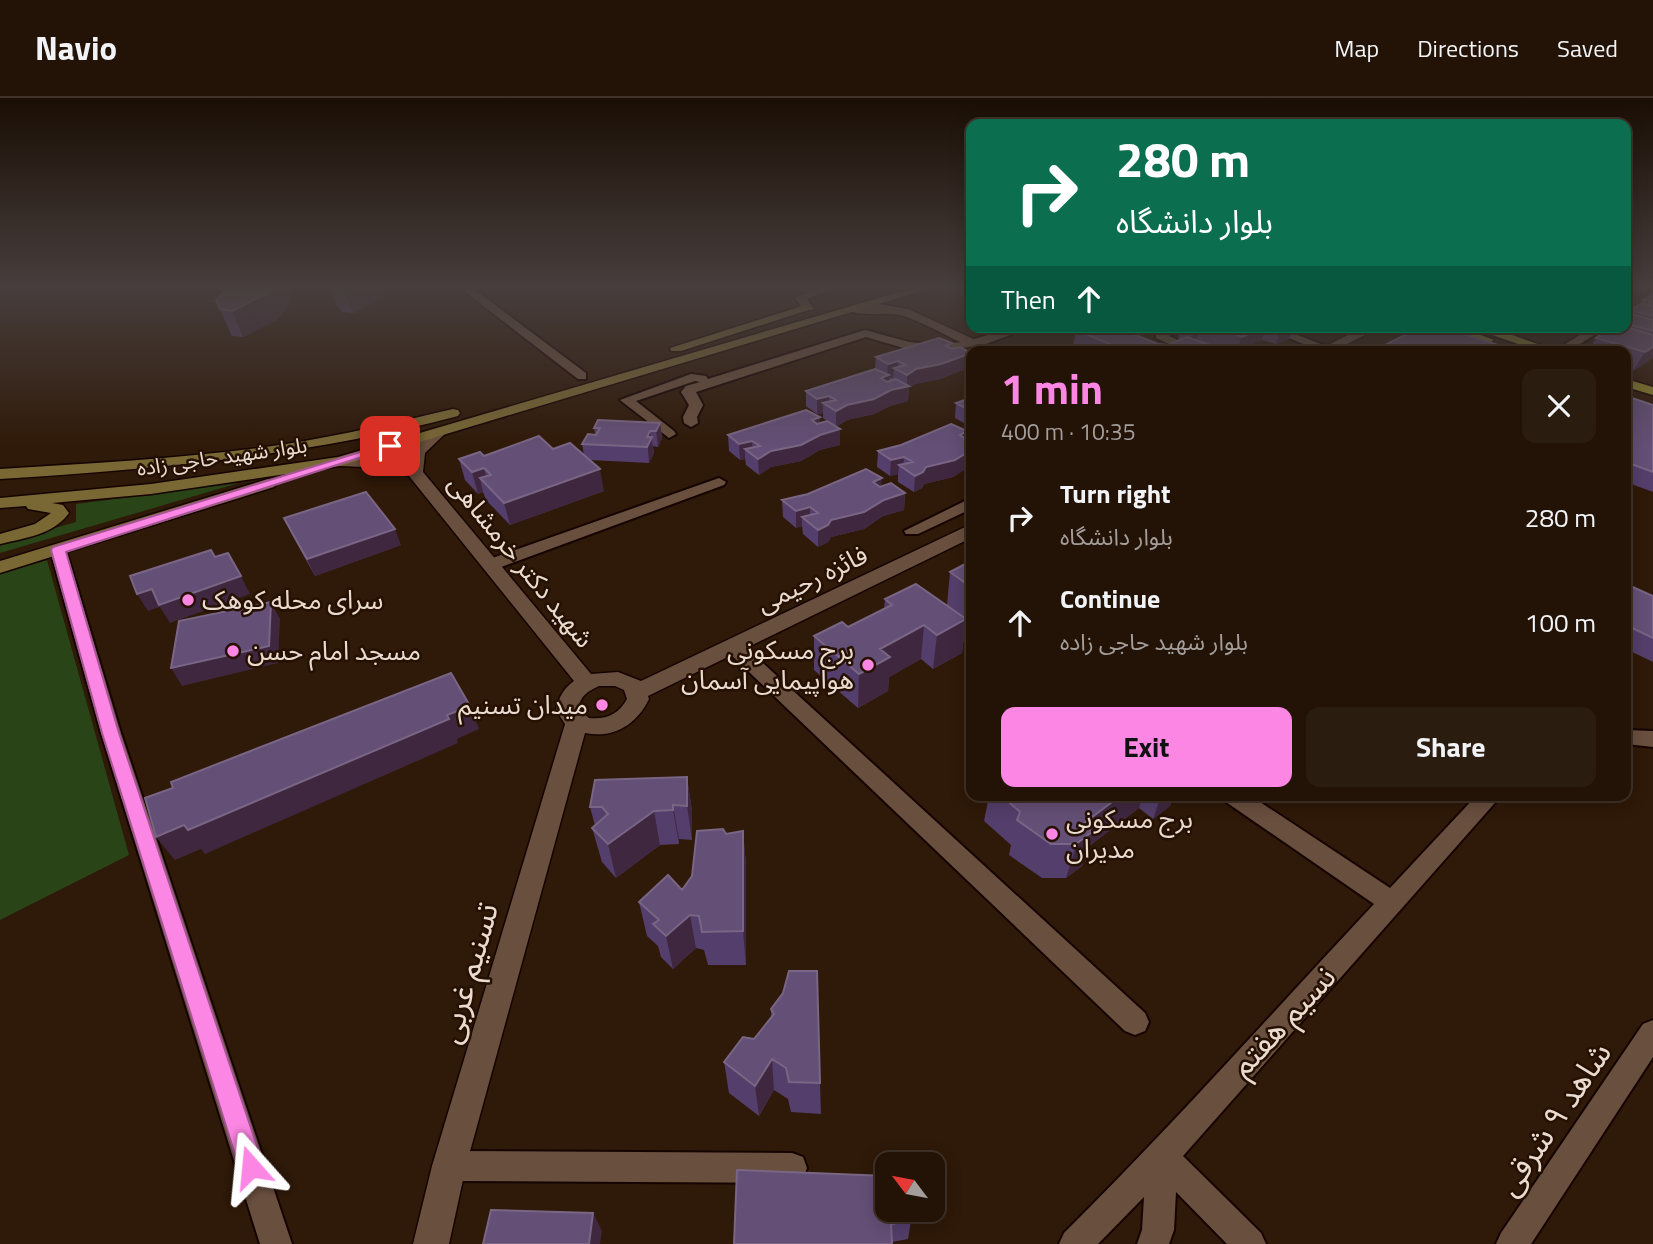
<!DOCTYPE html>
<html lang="en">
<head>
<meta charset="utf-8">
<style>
  :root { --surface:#231306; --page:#2b1c10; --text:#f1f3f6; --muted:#a39e9b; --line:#403228; --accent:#fc86e3 }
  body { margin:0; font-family:"Titillium Web","Noto Sans Arabic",sans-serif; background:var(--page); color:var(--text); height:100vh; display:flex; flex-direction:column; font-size:26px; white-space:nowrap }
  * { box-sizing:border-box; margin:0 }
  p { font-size:23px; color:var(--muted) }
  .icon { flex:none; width:38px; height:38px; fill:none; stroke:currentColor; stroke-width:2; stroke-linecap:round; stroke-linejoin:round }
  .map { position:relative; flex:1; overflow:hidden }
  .panel { position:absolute; left:966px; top:248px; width:665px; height:455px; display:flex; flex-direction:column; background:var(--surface); border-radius:14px; box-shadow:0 4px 18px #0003,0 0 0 2px var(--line) }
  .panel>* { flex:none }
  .banner { position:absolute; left:966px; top:21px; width:665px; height:214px; border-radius:14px; box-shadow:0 4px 18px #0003,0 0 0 2px var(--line); background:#0b6e4f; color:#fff; overflow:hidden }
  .needle { width:46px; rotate:302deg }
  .controls { position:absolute; left:875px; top:1054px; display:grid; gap:14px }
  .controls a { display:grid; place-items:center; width:70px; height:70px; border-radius:14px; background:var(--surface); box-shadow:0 4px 18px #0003,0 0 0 2px var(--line); font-size:35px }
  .pin { position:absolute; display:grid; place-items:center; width:60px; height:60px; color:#fff; margin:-30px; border-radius:14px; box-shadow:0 4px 10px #0006 }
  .me { position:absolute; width:77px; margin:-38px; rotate:342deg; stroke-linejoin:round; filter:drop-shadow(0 0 5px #0008) }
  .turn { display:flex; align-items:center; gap:24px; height:147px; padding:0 35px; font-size:32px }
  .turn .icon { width:91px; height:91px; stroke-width:2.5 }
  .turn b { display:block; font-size:49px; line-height:60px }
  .then { display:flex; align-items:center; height:66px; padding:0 35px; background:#0003; gap:14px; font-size:26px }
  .round { display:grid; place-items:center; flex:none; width:74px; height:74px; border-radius:14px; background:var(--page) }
  .overview { display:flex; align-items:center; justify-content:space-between; height:119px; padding:0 35px }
  h1 { font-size:42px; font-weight:700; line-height:52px; color:var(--accent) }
  .cta { display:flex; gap:14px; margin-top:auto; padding:14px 35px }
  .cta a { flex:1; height:80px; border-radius:14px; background:var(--accent); color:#111; font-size:28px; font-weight:700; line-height:80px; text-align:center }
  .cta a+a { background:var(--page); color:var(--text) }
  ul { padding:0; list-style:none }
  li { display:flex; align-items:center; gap:21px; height:105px; padding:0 35px }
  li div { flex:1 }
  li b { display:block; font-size:26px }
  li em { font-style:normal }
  header { display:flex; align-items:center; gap:42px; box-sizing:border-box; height:98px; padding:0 35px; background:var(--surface); border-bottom:2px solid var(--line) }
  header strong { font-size:33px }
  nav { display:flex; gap:38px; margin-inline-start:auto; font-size:24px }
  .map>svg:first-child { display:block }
</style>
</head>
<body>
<header>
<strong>Navio</strong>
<nav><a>Map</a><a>Directions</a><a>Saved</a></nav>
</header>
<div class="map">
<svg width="1653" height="1146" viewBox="0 0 1653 1146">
  <rect width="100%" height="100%" fill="#2f1908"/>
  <path fill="#294416" d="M239,385L0,455V446L76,424V406Z
    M47,462L129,757L0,822V476Z"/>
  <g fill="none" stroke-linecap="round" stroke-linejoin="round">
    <defs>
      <path id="minor" d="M459,189H471L586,275V281H578Z
        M822,189H837L807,201L813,210L812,212H804L795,200Z
        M1014,229H1031L986,246L938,254L907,251L866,239L696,294L703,307L697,319L698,325L691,329L684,325L683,319L689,307L681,294L686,288L700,284L695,283L636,303L674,333L676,336L669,340L620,302L691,276L706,278L708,281L865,232L909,244L938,247L968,243Z
        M1169,229H1183L1169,238L1204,254H1187L1156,240V236Z
        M1262,229H1278L1333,251L1323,254Z
        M1593,229H1607L1567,254H1552Z
        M719,380L726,384L724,387L496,471L490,472L482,467L484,463Z
        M971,400V411L918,436H906L904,433Z
        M58,447L66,452L121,635L292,1146H260L101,635L50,452Z
        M733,542L740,544L1145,915L1149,924L1145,933L1135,937L1125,933L726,552L724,548L726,544Z
        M1626,632L1653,633V649L1626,646Z
        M1223,698H1251L1390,790L1476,698H1501L1183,1058L1261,1135L1266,1146H1227L1176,1094L1174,1132L1169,1146H1137L1142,1132L1144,1099L1098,1146H1059L1064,1135C1171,1029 1271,916 1374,806L1226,704Z
        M1653,922V959L1531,1146H1496L1501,1135L1643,926Z
        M449,1053L792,1055L803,1059L807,1070L803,1081L792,1085L449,1083L438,1079L434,1068L438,1057Z"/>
      <path id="tertiary" d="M879,206L908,211L1002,254C965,254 935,227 900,217C885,213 858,220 847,211L853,207Z
        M1364,229H1381L1331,254H1314Z
        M440,330L447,334L425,355L423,374L591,576L618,574L641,583L965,429L971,428V440L648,598L649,601C637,626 614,641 585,635L466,1068L449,1146H413L432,1068L565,626L556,612C558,600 564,590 574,583L409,378L386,370L340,368L332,363C344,352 393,361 408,367C410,351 423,334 440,330ZM599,588H615L624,592L627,601C619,616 606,622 589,620L578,611C580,598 588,593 599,588Z"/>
      <path id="secondary" d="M916,189H935L340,368L151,396L52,405L63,407L69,415C53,437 25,440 0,446V436L35,426L51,415L28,411L26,408L0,410V400L151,386L338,359Z
        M805,207L815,210L681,253H671L670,250Z
        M453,311L458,312L460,315L458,318C307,358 155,371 0,381V371C96,365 192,360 286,346C343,337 398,324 453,311Z
        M268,381L276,386L274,389L0,475V463Z"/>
      <path id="primary" d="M1440,229H1460L1494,242L1488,246Z
        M1469,229H1489L1561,254H1541Z
        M1626,281L1653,289V297L1626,289Z"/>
    </defs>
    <use href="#minor" stroke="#160400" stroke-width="4"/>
    <use href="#tertiary" stroke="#160400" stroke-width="3"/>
    <use href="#secondary" stroke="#160400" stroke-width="3"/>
    <use href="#primary" stroke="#160400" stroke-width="3"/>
    <use href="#minor" fill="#694f3e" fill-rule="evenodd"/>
    <use href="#tertiary" fill="#694f3e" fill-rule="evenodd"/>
    <use href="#secondary" fill="#796734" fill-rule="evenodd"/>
    <use href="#primary" fill="#887e2a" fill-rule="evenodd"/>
  </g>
  <path fill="#543e6b" d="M330,189H388L383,199L353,215L342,214L336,206Z
    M1627,189H1650L1643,193Z
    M290,195L288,208L278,221L243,239L232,238L216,203Z
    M1653,196V260L1633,273L1626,271V254H1588L1596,240L1626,229V218L1629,212L1640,206L1643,202Z
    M1181,229H1292L1289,241L1276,246L1262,242L1254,245L1252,254H1072L1076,232L1168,247L1181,242L1178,241Z
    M952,245V251L971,254V269L940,281L915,286L909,290L908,303L890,308L874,316L847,322L836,329L823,320V315L817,316L806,308V293L875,271L876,259Z
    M1626,298L1653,307V394L1626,384Z
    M971,300V328H969L955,320L956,305Z
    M660,325L662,340L658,349L653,348L654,355L649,365L590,362L604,393L510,427L486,402L483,394L478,396L465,382L459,361L553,351L584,357L582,346L595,336L594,330Z
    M820,326L840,347L820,352L801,363L771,369L759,377L746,367L745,361L740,362L729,353L728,337Z
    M967,333L966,341L970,368L953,379L924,386L922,390L914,394L898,384V376L890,378L877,369L878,353Z
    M881,388L905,395L904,412L883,418L864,431L831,439L828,444L818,449L803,436L802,428L796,430L783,419L782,402Z
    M284,420L401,447L315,478L292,437Z
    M971,463V525L966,522L962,555L933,571L921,561L889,579L888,593L858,610L814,572V538L848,529L884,510L885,501L947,507L950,474Z
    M1626,486L1653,498V564L1626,551Z
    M687,679L692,713V742L679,741V746L660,747L616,780L602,764L592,730L595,728L590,709Z
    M989,698H1174L1170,708L1153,721L1139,710L1088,749L1082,768L1066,780H1042L1009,757L1011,747L984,723Z
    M743,733L746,767V867H708L704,852L696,850L673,871L661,859L658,848L647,838L639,804L682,792L726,736Z
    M771,911L820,985L821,1016L791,1014L788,1001L774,992L759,1018L729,995L724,964L754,941L771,920Z
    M911,1123L908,1141L892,1144L734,1146Z"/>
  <path fill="#3f283f" d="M273,189H288L290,195L288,208L278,221L243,239L232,213Z
    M344,189H388L383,199L353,215Z
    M1195,229H1200L1195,247L1190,249Z
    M1244,229H1266L1262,242L1254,245L1252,254H1237Z
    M1281,229H1292L1289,241L1276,246Z
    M1653,249V260L1633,273L1645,254Z
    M971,255V269L940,281L915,286L909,290L908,303L890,308L874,316L847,322L836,329V313L847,307L891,292L907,288V277L916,271Z
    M898,263V272L894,270L893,279L889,280L888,292L881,280L887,278L888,266Z
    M829,298V309L823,305V315L817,316V301Z
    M970,313H971V328H969Z
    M820,319V334L812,322Z
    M660,325L662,340L658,349L656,333Z
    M840,331V347L820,352L801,363L771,369L759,377L758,361L771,353L820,337Z
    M650,333L654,355L649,365L647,339Z
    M967,333L965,349L960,337Z
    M752,343L753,357L745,351V361L740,362L739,346Z
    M971,352V368L953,379L924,386L922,390L914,394L915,378L926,369Z
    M904,359L903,370L899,367L898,376L890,378L891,362Z
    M484,370L489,390L480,380L483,394L478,396L472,374Z
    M600,371L604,393L510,427L504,405Z
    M882,380L881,396L873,384Z
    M905,395L904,412L883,418L864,431L831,439L828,444L818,449V432L831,422L884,402Z
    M810,409V425L802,419V428L796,430V413Z
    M395,431L401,447L315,478L307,461Z
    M241,478L250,496L170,525L160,509L148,513L137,496L152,491Z
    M271,504L280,521L278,565L182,588L171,570Z
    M966,521L962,555L933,571L937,537Z
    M924,527L921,561L889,579L888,593L858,610L859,576L880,551Z
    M470,608L479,631L457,641L458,645L205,756L201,751L175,762L156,739Z
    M687,679L692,713V742L687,708Z
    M1120,698H1143L1139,710L1088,749L1082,768L1066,780L1083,726Z
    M1161,698H1174L1170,708L1153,721Z
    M673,707L679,741V746L673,712Z
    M654,713L660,747L616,780L608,746Z
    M743,733L746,767V867L743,833Z
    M690,817L696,850L673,871L666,838Z
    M772,961L774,992L759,1018L755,988Z
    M593,1115L602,1133L600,1146H589Z"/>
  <path fill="#644f76" stroke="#796584" stroke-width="2" d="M228,189H273L268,195L232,213L220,211L216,203Z
    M1653,196V205L1643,202Z
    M1642,205L1653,208V218L1629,212Z
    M1632,216L1653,222V233L1626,226V220Z
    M1082,229H1116L1158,246L1168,247L1187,239L1225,252L1222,254H1129L1076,232Z
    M1216,229H1254L1259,231L1242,239Z
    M1421,229H1442L1520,254H1371Z
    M1613,229H1626L1653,237V249L1645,254L1596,240Z
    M939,240L952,245L946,248L952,251L960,249L971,255L941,266L916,271L907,277L894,270L906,267L898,263L888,266L876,259Z
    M875,271L889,277L881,280L887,284L896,281L909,288L891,292L874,301L847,307L836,313L823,305L836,302L829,298L817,301L806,293Z
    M1626,298L1653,307V374L1626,364Z
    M971,300V313L956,305Z
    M806,312L820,319L812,322L817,326L827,323L840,331L820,337L801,347L771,353L758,361L745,351L760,348L752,343L739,346L728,337Z
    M598,322L660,325L656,333H650L647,339H652L647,349L582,346L588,336L596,337L600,330H594Z
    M951,326L967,333L960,337L966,341L971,340V352L955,362L926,369L923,374L915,378L899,367L913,364L904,359L891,362L878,353L901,347Z
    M539,338L553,351L570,345L600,371L504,405L480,380L491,377L484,370L472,374L459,361L480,354L484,358Z
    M866,371L882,380L873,384L880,389L891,385L905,395L884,402L864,414L831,422L828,427L818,432L802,419L818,415L810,409L796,413L782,402L808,396Z
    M366,394L395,431L307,461L284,420Z
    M211,452L215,459L228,455L241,478L159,507L152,491L137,496L130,478Z
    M971,463V489L950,474Z
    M916,486L966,521L937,537L924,527L880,551L890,559L859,576L814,538L842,524L848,529L892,507L885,501Z
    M1626,486L1653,498V540L1626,527Z
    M271,504L269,548L171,570L179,523Z
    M451,575L470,608L447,617L449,621L188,732L184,727L156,739L145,700L173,690L171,684Z
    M687,679V708L673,707V712L654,713L608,746L592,730L608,716L602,709H590L595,682Z
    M1002,698H1120L1083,726L1092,734L1076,746H1051L1017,722L1020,714Z
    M723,731L726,736L743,733V833L702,834L699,818L690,817L666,838L653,826L659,822L639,804L668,777L682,792L692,778L697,733Z
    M789,873H817L820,985L789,984L786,970L772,961L755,988L724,964L743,939L754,941L774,916L771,911L783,895Z
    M737,1072L887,1078V1111H912L911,1123L891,1126L892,1146H734Z
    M491,1112L593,1115L589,1146H483Z"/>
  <linearGradient id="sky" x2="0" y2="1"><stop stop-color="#1a0e04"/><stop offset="0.54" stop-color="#473e3d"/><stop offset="1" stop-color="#473e3d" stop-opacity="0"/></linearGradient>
  <rect width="1653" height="350" fill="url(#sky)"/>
  <path fill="#fc86e3" stroke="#a45794" stroke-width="2" d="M386,346L396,348L66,454L119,635L264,1069L260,1078L251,1082L242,1078L239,1069L102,635L51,452L53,449Z"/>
  <g fill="#fc86e3" stroke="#251002" stroke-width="2.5">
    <circle cx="188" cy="502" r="7"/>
    <circle cx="233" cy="553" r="7"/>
    <circle cx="868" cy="567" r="7"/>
    <circle cx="602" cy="607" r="7"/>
    <circle cx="1052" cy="736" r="7"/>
  </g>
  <g text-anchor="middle" stroke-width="5" stroke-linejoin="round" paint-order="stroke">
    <g font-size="21" fill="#eadbd0" stroke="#251002">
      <text transform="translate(222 359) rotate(-8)" y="7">بلوار شهید حاجی زاده</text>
    </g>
    <g font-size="26" fill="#eadbd0" stroke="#251002">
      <text transform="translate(521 463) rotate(51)" y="9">شهید دکتر خرمشاهی</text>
      <text transform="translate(812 481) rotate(-26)" y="9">فائزه رحیمی</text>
    </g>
    <g font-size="26" fill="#eadbd0" stroke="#251002" text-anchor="start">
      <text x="202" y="511">سرای محله کوهک</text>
      <text x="854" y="561" text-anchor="end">برج مسکونی<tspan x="854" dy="30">هواپیمایی آسمان</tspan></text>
      <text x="247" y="562">مسجد امام حسن</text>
      <text x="588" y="616" text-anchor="end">میدان تسنیم</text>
      <text x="1066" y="730">برج مسکونی<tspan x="1066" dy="30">مدیران</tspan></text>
    </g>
    <g font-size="32" fill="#eadbd0" stroke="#251002">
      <text transform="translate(468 875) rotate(-74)" y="11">تسنیم غربی</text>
      <text transform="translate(1283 923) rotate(-47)" y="11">نسیم هفتم</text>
      <text transform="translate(1554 1021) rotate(-56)" y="11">شاهد ۹ شرقی</text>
    </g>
  </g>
</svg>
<div class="controls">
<a><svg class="needle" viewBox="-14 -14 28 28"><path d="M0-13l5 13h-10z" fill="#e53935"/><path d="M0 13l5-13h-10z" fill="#a39e9b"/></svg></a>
</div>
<div class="pin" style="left:390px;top:348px;background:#d93025"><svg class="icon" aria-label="arrive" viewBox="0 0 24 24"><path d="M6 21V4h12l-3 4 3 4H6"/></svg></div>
<svg class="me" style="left:251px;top:1069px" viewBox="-20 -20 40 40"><path d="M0-17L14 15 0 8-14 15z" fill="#fc86e3" stroke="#fff" stroke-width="4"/></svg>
<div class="banner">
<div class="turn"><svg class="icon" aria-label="right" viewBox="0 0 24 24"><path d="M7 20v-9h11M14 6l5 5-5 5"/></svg><div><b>280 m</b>بلوار دانشگاه</div></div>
<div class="then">Then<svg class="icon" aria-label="ahead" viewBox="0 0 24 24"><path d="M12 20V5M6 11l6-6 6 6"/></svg></div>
</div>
<section class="panel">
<div class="overview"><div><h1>1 min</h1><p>400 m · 10:35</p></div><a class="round"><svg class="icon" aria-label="close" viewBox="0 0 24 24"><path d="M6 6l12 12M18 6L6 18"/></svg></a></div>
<ul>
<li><svg class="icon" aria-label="right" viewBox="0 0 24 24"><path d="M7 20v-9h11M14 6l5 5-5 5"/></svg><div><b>Turn right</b><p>بلوار دانشگاه</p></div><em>280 m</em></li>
<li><svg class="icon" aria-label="ahead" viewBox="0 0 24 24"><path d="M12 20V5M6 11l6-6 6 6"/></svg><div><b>Continue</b><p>بلوار شهید حاجی زاده</p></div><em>100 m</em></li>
</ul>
<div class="cta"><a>Exit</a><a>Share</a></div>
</section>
</div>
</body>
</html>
